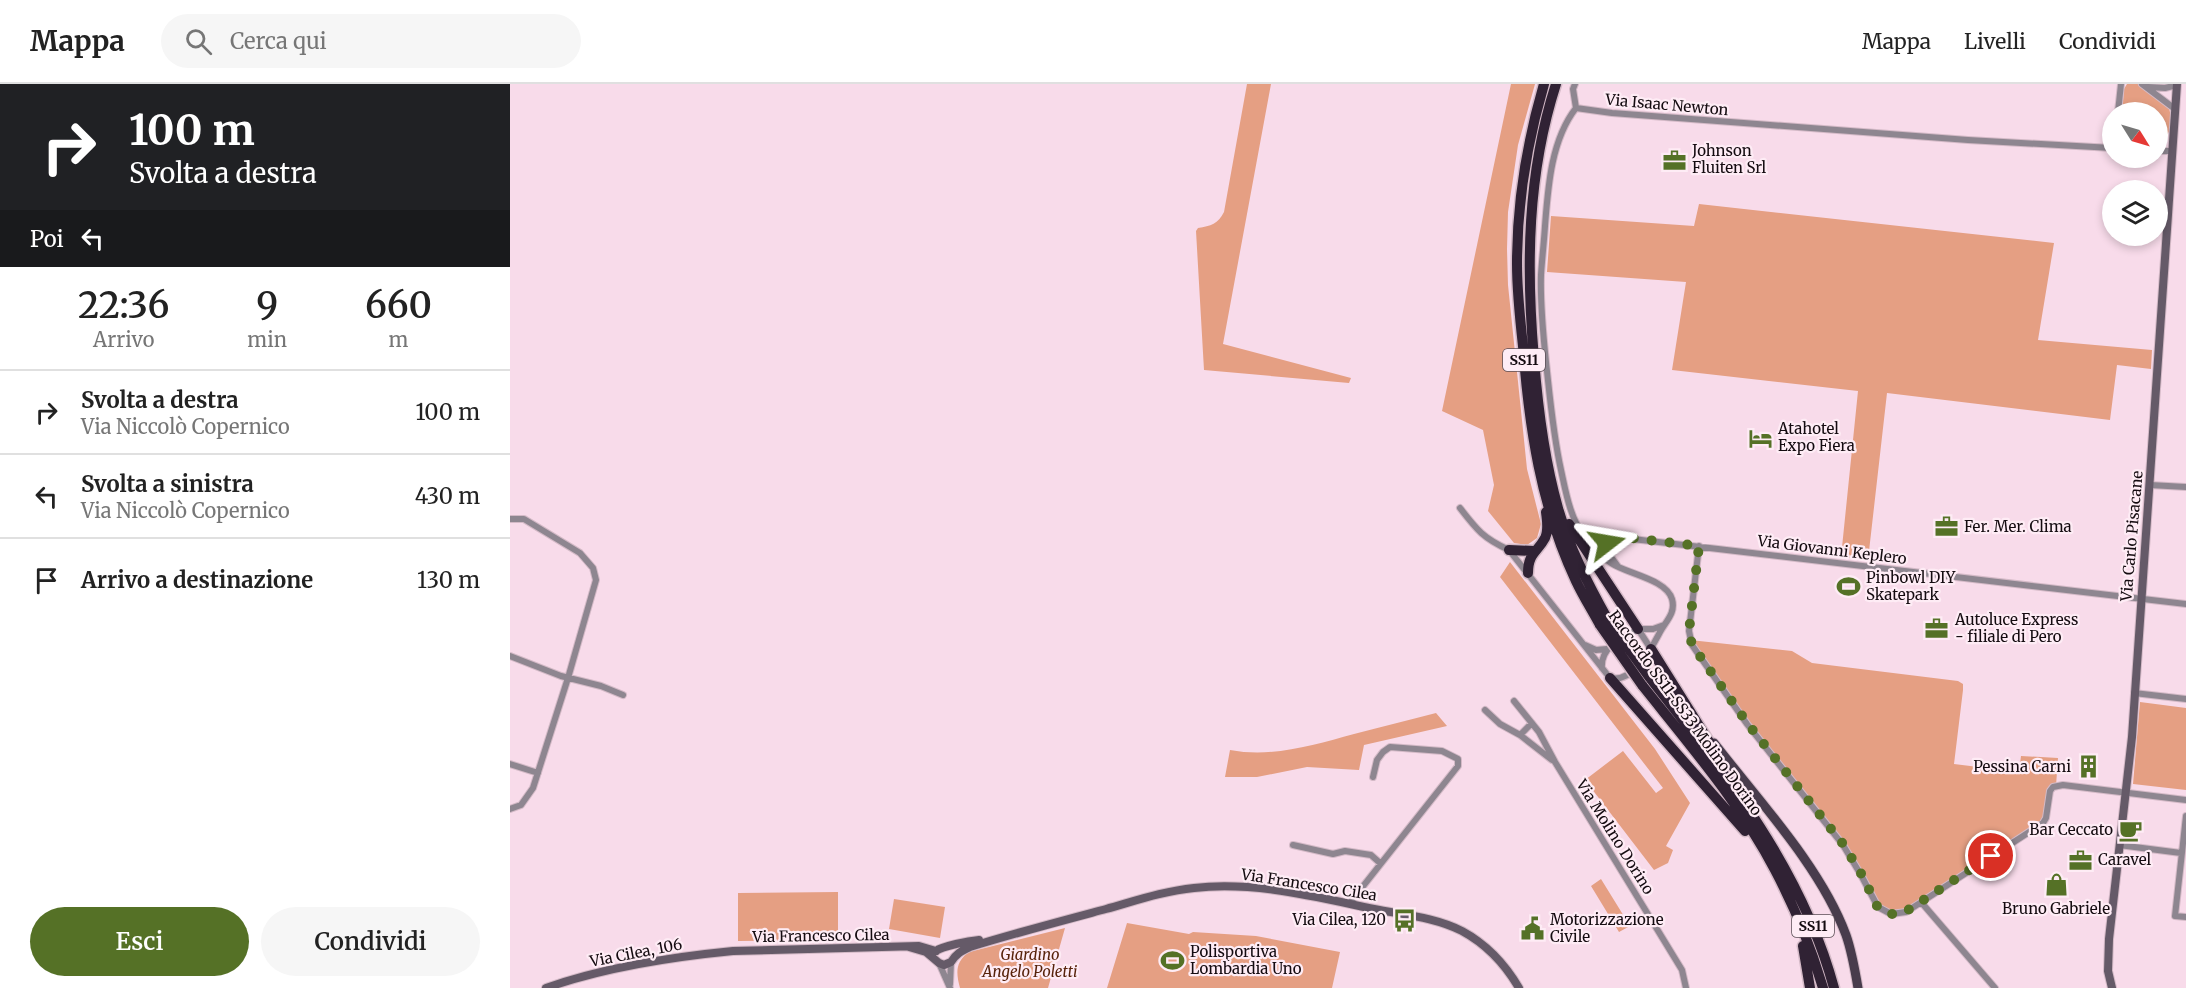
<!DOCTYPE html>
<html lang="it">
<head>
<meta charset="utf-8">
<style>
  :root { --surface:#fff; --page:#f6f6f6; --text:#222; --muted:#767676; --line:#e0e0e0; --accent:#557126 }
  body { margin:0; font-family:Merriweather,serif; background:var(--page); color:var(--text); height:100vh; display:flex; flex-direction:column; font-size:22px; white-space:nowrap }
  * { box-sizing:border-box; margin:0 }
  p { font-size:20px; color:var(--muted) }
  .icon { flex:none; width:33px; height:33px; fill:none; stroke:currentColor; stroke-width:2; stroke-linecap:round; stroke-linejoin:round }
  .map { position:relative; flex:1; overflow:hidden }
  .panel { display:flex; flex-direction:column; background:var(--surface); width:510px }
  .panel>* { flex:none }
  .top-card { background:#202124; color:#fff; overflow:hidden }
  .needle { width:39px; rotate:127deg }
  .tools { position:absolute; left:1592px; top:18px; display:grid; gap:12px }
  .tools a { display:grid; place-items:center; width:66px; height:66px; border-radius:50%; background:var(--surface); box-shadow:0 3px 9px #0003; font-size:30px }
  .pin { position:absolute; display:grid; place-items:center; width:51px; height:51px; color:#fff; margin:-26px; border:3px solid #fff; border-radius:50%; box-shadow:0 2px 6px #0007 }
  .me { position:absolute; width:66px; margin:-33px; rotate:76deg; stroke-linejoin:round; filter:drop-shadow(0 0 4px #0008) }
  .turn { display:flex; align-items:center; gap:21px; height:126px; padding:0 30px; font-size:27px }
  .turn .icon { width:78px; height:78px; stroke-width:2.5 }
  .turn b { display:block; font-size:42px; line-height:51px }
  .then { display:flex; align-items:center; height:57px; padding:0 30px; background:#0003; gap:12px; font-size:22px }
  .eta { display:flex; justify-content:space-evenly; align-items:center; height:102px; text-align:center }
  .eta b { font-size:36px; font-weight:600; line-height:42px }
  .action { display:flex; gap:12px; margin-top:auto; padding:12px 30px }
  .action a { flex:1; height:69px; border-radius:36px; background:var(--accent); color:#fff; font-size:24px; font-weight:600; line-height:69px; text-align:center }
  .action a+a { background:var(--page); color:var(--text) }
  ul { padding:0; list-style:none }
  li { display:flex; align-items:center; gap:18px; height:84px; padding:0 30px; border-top:2px solid var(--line) }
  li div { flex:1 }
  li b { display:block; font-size:22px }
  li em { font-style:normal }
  header { display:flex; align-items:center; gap:36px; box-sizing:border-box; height:84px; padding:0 30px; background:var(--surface); border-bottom:2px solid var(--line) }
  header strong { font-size:28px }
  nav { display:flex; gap:33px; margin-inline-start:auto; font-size:21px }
  .search { width:420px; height:54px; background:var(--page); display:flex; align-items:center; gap:15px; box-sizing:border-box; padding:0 21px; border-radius:33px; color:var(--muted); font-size:22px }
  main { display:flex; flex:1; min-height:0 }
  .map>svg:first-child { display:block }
</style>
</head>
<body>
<header>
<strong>Mappa</strong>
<div class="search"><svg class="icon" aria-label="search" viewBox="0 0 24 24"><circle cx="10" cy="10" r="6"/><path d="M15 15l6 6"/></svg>Cerca qui</div>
<nav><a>Mappa</a><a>Livelli</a><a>Condividi</a></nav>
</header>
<main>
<section class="panel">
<div class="top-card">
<div class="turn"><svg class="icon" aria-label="right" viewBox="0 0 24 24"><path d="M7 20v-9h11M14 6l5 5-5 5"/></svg><div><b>100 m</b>Svolta a destra</div></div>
<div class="then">Poi<svg class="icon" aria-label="left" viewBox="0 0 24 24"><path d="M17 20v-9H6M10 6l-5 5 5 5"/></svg></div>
</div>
<div class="eta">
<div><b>22:36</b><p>Arrivo</p></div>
<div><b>9</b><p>min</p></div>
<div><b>660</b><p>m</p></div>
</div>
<ul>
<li><svg class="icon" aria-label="right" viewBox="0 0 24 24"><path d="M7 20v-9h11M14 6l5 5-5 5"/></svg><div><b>Svolta a destra</b><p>Via Niccolò Copernico</p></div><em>100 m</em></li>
<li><svg class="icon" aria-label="left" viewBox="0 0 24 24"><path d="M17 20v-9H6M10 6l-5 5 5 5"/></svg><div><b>Svolta a sinistra</b><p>Via Niccolò Copernico</p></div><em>430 m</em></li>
<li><svg class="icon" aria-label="arrive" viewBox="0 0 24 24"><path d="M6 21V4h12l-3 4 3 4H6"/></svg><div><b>Arrivo a destinazione</b></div><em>130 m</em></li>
</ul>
<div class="action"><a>Esci</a><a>Condividi</a></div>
</section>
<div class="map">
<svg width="1676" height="904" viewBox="0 0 1676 904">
  <rect width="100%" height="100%" fill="#f8dbea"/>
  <path fill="#e59f83" d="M737,0H761L713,260L841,294L839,299L694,286L686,147L688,144C701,142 708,140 714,128Z
    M1001,0H1025L1008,61L998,128L997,165L998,201L1017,385L1031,440L1027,454L1017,461L1004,459L978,427L984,401L973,346L932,327Z
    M1617,0H1628L1659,24C1663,39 1661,53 1647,61V28H1612L1614,5Z
    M1189,120L1544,159L1528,256L1642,266L1641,285L1607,281L1600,336L1377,309L1358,476L1331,473L1348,307L1162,286L1176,198L1037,188L1041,132L1184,142Z
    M1000,478L1145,665L1180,719L1156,762L1163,766L1158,779L1144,786L1075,696L1113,667L1146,709L1153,704L990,493Z
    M1180,556L1282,567L1302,579L1448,597L1453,600V606L1444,680L1509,688L1511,672L1548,674L1546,702L1541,705L1536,734L1396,828H1374L1344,778L1237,640Z
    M1630,618L1676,624V706L1623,700Z
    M926,629L937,642L854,661L849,686L797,683L747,693H715L720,666C762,674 804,661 844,650C871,643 899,636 926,629Z
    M1091,795L1120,842L1109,848L1081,802Z
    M328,808V856L228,857V809Z
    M384,815L435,823L430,854L379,845Z
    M617,839L679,850L683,848L746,852L830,868L822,904H597Z
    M555,844L538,904H450C446,889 445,878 459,868Z"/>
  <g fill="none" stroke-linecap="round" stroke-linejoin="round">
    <defs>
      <path id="street" d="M1065,0L1063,5L1066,24
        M1632,0L1665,25
        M1638,3L1655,4L1667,1
        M1608,28L1611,0
        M1647,67H1661
        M1640,401L1676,403
        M950,424C967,446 973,454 999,466L1100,594C1124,599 1141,565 1150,548C1156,537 1166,529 1162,515C1156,495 1117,490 1101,479C1091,473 1082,463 1075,454C1060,434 1056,409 1051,386C1043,350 1040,314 1036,278C1033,249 1030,220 1031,191C1032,175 1034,158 1035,142C1038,103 1041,56 1066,24L1102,29L1458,56L1602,64
        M0,435H14L70,469L83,484L86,496L58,594L23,704L11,721L0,725
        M1070,444L1080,450L1676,520
        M1096,451L1101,473L1107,481
        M1189,462L1179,547L1182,561L1237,640L1333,761L1351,791L1368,823L1381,830L1396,828L1533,739L1536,734L1540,707L1543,703L1553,701L1676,716
        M1092,471L1091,461L1093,451
        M1101,472L1107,460L1117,454
        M1128,545H1143L1154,541
        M1075,561L1086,566L1097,565
        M0,572L51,592L91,602L113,611
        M1092,584C1090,563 1112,554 1128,545L1141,565
        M1624,609L1676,615
        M1004,617L1029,648L1045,678L1172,886L1176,904
        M975,626L990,640L1010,651L1042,676
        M1010,651L1022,639
        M0,680L28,689
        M1676,732L1665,832L1676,833
        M783,761L823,770L835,767L861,771L870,779
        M1609,761L1671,769
        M1411,818L1485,904
        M839,820L948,682V675L932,667L880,663L873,668L867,676L863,693
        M429,879L440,904
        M440,900L441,878"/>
      <path id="secondary" d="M399,863L416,868L429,879L434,881L441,878C446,870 451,867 460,863C505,849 551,837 596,825C625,817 654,807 684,804C744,797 806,813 864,825C894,831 924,833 952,847C976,860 995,880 1009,904
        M426,867C432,862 459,857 469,856
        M36,904C95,883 161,873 223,867L409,862L426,867
        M1602,904L1598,887L1599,855L1622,653L1667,0"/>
      <path id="primary" d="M1204,659C1248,716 1311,783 1336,851C1342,868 1345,886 1348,904"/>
      <path id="highway" d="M1034,0C1017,58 1007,119 1007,180C1007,207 1010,235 1013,262C1019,343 1031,423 1066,497C1073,512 1082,526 1090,541
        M1046,0C1017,90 1016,182 1024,275C1028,326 1034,375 1048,424C1059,463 1078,500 1098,536
        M1059,440L1128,545
        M999,466L1024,467
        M1018,489C1018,469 1027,469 1035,454C1039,446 1037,437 1036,428
        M1141,565L1206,669
        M1100,594L1235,747
        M1140,594C1215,689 1292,785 1324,904
        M1132,601C1179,660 1230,719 1265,786C1285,824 1301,863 1313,904
        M1293,862L1300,904"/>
    </defs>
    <use href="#street" stroke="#d4bac7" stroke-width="8"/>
    <use href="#secondary" stroke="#d4bac7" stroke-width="10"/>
    <use href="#primary" stroke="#d4bac7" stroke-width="11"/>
    <use href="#highway" stroke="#d4bac7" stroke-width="13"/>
    <use href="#street" stroke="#8e8690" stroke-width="6"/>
    <use href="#secondary" stroke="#655a68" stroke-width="8"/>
    <use href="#primary" stroke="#483c4c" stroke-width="9"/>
    <use href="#highway" stroke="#302234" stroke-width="10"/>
    <defs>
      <path id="highway-bridge" d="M1098,536L1140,594
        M1090,541L1132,601"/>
    </defs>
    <use href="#highway-bridge" stroke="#d4bac7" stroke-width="13" stroke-linecap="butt"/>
    <use href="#highway-bridge" stroke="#302234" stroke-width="10"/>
  </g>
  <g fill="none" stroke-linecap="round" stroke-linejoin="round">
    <path stroke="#557126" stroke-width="10" stroke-dasharray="0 18" d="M1097,459L1096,451L1189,462L1179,547L1182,561L1238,640L1333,760L1352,791L1368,824L1381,830H1392L1481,772"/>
  </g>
  <defs>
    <symbol id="office-bare" viewBox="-9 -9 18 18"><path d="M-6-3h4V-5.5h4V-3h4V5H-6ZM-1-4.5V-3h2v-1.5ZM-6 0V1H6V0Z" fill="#557126" stroke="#feecf5" stroke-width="2.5" paint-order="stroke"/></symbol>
    <symbol id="hotel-bare" viewBox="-9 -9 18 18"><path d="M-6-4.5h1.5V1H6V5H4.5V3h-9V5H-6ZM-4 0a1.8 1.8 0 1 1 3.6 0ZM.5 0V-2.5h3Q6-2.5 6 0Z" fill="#557126" stroke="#feecf5" stroke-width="2.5" paint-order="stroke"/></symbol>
    <symbol id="stadium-bare" viewBox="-9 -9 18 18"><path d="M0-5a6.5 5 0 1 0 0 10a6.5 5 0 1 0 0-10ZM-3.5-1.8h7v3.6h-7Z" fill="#557126" stroke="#feecf5" stroke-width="2.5" paint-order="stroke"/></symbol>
    <symbol id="building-bare" viewBox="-9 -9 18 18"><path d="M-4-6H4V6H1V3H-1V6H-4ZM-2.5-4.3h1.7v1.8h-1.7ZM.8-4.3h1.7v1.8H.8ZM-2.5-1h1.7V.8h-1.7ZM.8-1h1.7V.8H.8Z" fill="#557126" stroke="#feecf5" stroke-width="2.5" paint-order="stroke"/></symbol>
    <symbol id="cafe-bare" viewBox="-9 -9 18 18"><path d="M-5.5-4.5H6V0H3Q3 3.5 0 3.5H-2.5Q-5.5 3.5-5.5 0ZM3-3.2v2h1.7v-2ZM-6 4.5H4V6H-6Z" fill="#557126" stroke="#feecf5" stroke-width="2.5" paint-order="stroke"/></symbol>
    <symbol id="shop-bare" viewBox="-9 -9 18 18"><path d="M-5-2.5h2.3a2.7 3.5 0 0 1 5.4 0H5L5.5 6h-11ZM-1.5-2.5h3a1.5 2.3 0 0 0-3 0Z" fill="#557126" stroke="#feecf5" stroke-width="2.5" paint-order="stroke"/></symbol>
    <symbol id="bus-bare" viewBox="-9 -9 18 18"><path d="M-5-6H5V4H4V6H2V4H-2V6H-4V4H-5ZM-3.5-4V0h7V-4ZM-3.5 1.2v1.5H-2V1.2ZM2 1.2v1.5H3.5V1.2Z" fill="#557126" stroke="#feecf5" stroke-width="2.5" paint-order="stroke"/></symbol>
    <symbol id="civic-bare" viewBox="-9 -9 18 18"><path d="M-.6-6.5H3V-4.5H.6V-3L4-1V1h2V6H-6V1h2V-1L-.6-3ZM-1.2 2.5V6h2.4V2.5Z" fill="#557126" stroke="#feecf5" stroke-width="2.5" paint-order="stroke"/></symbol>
  </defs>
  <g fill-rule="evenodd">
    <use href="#office-bare" x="1148" y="60" width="33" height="33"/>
    <use href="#hotel-bare" x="1234" y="338" width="33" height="33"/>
    <use href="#office-bare" x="1420" y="426" width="33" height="33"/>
    <use href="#stadium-bare" x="1322" y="486" width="33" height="33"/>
    <use href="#office-bare" x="1410" y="528" width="33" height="33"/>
    <use href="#building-bare" x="1562" y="666" width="33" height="33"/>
    <use href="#cafe-bare" x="1604" y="730" width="33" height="33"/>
    <use href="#office-bare" x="1554" y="760" width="33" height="33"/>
    <use href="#shop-bare" x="1530" y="784" width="33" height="33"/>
    <use href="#bus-bare" x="878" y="820" width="33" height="33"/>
    <use href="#civic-bare" x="1006" y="828" width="33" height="33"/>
    <use href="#stadium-bare" x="646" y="860" width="33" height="33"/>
  </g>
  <g text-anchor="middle" stroke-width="4.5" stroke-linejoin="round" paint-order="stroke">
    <g fill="#feecf5" stroke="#5a4e55" stroke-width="1.5">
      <rect x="993" y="265" width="42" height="22" rx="4.5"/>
      <rect x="1282" y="831" width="42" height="22" rx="4.5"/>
    </g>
    <g font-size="14" font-weight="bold" fill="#140b10">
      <text x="1014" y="281">SS11</text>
      <text x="1303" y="847">SS11</text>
    </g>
    <g font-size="15" fill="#140b10" stroke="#feecf5">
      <text transform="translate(1157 21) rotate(5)" y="5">Via Isaac Newton</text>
      <text transform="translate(1622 452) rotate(-85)" y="5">Via Carlo Pisacane</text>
      <text transform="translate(1322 466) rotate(7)" y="5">Via Giovanni Keplero</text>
      <text transform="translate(1175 629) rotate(54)" y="5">Raccordo SS11-SS33 Molino Dorino</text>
      <text transform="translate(1105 753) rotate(58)" y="5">Via Molino Dorino</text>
      <text transform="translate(799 801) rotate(9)" y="5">Via Francesco Cilea</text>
      <text transform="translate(311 852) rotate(-1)" y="5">Via Francesco Cilea</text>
      <text transform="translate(126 869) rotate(-11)" y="5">Via Cilea, 106</text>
    </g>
    <g font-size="15" fill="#140b10" stroke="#feecf5" text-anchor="start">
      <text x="1182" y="72">Johnson<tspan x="1182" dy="17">Fluiten Srl</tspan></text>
      <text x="1268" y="350">Atahotel<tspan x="1268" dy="17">Expo Fiera</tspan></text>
      <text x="1454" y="448">Fer. Mer. Clima</text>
      <text x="1356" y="499">Pinbowl DIY<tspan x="1356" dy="17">Skatepark</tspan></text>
      <text x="1445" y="541">Autoluce Express<tspan x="1445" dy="17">- filiale di Pero</tspan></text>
      <text x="1561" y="688" text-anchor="end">Pessina Carni</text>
      <text x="1603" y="751" text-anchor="end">Bar Ceccato</text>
      <text x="1588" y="781">Caravel</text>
      <text x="1546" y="830" text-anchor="middle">Bruno Gabriele</text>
      <text x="876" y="841" text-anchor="end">Via Cilea, 120</text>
      <text x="1040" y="841">Motorizzazione<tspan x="1040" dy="17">Civile</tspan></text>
      <text x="680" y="873">Polisportiva<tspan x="680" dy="17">Lombardia Uno</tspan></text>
    </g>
    <g font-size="15" font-style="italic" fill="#57220a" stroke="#feecf5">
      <text x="520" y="876">Giardino<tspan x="520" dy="17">Angelo Poletti</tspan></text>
    </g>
  </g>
</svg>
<div class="tools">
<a><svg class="needle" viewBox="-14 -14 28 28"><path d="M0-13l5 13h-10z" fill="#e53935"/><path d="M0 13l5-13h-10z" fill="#767676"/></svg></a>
<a><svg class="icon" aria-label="layers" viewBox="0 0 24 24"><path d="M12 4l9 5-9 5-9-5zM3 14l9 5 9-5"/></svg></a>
</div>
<div class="pin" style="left:1481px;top:772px;background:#d93025"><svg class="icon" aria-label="arrive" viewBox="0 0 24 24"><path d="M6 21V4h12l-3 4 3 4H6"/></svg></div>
<svg class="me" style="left:1097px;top:459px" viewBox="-20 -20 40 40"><path d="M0-17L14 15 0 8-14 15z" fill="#557126" stroke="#fff" stroke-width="4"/></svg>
</div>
</main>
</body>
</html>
